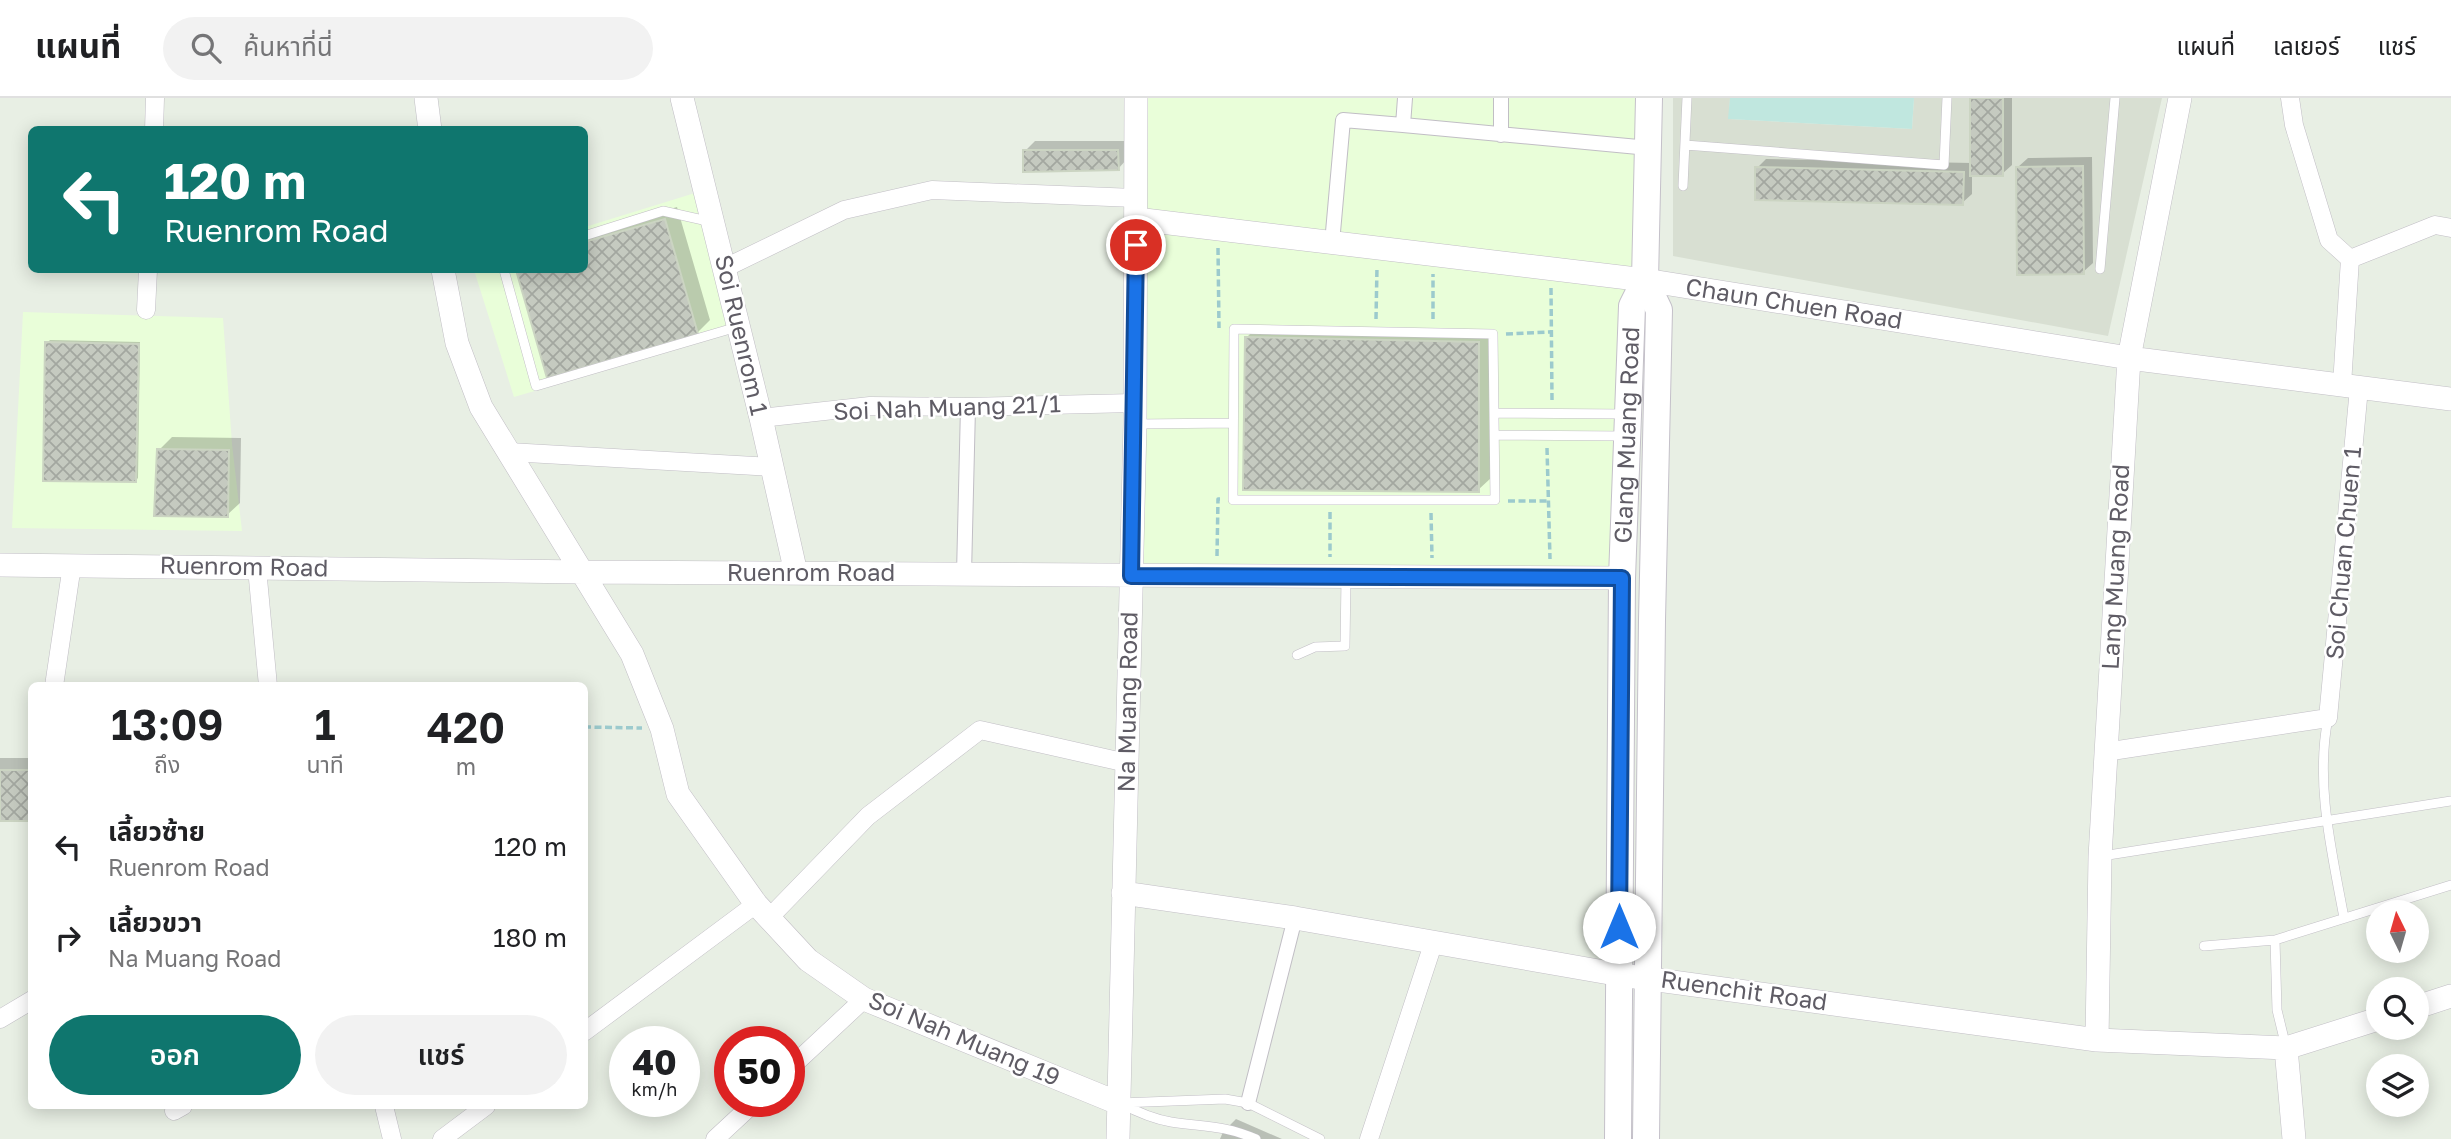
<!DOCTYPE html>
<html lang="th">
<head>
<meta charset="utf-8">
<style>
  :root { --surface:#fff; --page:#f2f2f2; --text:#202124; --muted:#757577; --line:#e0e0e0; --accent:#0f766e }
  body { margin:0; font-family:"Golos Text","Noto Sans Thai",sans-serif; background:var(--page); color:var(--text); height:100vh; display:flex; flex-direction:column; font-size:26px; white-space:nowrap }
  * { box-sizing:border-box; margin:0 }
  p { font-size:23px; color:var(--muted) }
  .icon { flex:none; width:38px; height:38px; fill:none; stroke:currentColor; stroke-width:2; stroke-linecap:round; stroke-linejoin:round }
  .map { position:relative; flex:1; overflow:hidden }
  .sheet { position:absolute; left:28px; top:584px; width:560px; height:427px; display:flex; flex-direction:column; background:var(--surface); border-radius:10px; box-shadow:0 4px 18px #0003 }
  .sheet>* { flex:none }
  .guide { position:absolute; left:28px; top:28px; width:560px; height:147px; border-radius:10px; box-shadow:0 4px 18px #0003; background:#0f766e; color:#fff; overflow:hidden }
  .needle { width:46px; rotate:355deg }
  .tools { position:absolute; left:2366px; top:802px; display:grid; gap:14px }
  .tools a { display:grid; place-items:center; width:63px; height:63px; border-radius:50%; background:var(--surface); box-shadow:0 4px 18px #0003; font-size:35px }
  .speed { position:absolute; left:609px; top:928px; display:flex; gap:14px; font-size:35px; font-weight:700; text-align:center }
  .speed>* { display:grid; place-content:center; width:91px; height:91px; border-radius:50%; background:var(--surface); box-shadow:0 4px 18px #0003; line-height:1 }
  .speed small { font-size:18px; font-weight:400 }
  .speed .limit { border:10px solid #d22; background:#fff; color:#111 }
  .pin { position:absolute; display:grid; place-items:center; width:60px; height:60px; color:#fff; margin:-30px; border:4px solid #fff; border-radius:50%; box-shadow:0 2px 7px #0007 }
  .me { position:absolute; width:77px; margin:-38px; rotate:0deg; stroke-linejoin:round; filter:drop-shadow(0 0 5px #0008) }
  .turn { display:flex; align-items:center; gap:24px; height:147px; padding:0 21px; font-size:32px }
  .turn .icon { width:91px; height:91px; stroke-width:2.5 }
  .turn b { display:block; font-size:49px; line-height:60px }
  .eta { display:flex; justify-content:space-evenly; align-items:center; height:119px; text-align:center }
  .eta b { font-size:42px; font-weight:600; line-height:49px }
  .action { display:flex; gap:14px; margin-top:auto; padding:14px 21px }
  .action a { flex:1; height:80px; border-radius:42px; background:var(--accent); color:#fff; font-size:28px; font-weight:600; line-height:80px; text-align:center }
  .action a+a { background:var(--page); color:var(--text) }
  ul { padding:0; list-style:none }
  li { display:flex; align-items:center; gap:21px; height:91px; padding:0 21px }
  li div { flex:1 }
  li b { display:block; font-size:26px }
  li em { font-style:normal }
  header { display:flex; align-items:center; gap:42px; box-sizing:border-box; height:98px; padding:0 35px; background:var(--surface); border-bottom:2px solid var(--line) }
  header strong { font-size:33px }
  nav { display:flex; gap:38px; margin-inline-start:auto; font-size:24px }
  .search { width:490px; height:63px; background:var(--page); display:flex; align-items:center; gap:18px; box-sizing:border-box; padding:0 24px; border-radius:38px; color:var(--muted); font-size:26px }
  .map>svg:first-child { display:block }
</style>
</head>
<body>
<header>
<strong>แผนที่</strong>
<div class="search"><svg class="icon" aria-label="search" viewBox="0 0 24 24"><circle cx="10" cy="10" r="6"/><path d="M15 15l6 6"/></svg>ค้นหาที่นี่</div>
<nav><a>แผนที่</a><a>เลเยอร์</a><a>แชร์</a></nav>
</header>
<div class="map">
<svg width="2451" height="1041" viewBox="0 0 2451 1041">
  <defs>
    <pattern id="building-cross-hatch" width="8" height="8" patternUnits="userSpaceOnUse" patternTransform="scale(1.75)"><rect width="8" height="8" fill="#c5cac0"/><path d="M0 0l8 8M0 8l8-8" fill="none" stroke="#a3a7a0"/></pattern>
  </defs>
  <rect width="100%" height="100%" fill="#e8efe4"/>
  <path fill="#e9fed9" d="M1136,0H1649L1631,185L1613,476L1131,478Z
    M695,95L733,235L514,299L474,172H584L585,129Z
    M23,214L223,220L232,346L242,433L12,430Z"/>
  <path fill="#d8dfd2" d="M1673,0H1730L1729,21L1912,31L1914,0H2162L2108,238L1673,158Z"/>
  <path fill="#c0e7df" d="M1730,0H1914L1912,31L1728,21Z"/>
  <path fill="#0003" d="M1972,0H2012V67L2002,76H1972V96L1962,105L1757,70L1766,61L1972,65Z
    M1035,43H1127V61L1118,71L1025,53Z
    M2092,59L2093,165L2083,174L2018,69L2028,60Z
    M677,109L710,222L697,235L548,277L518,172H584V136Z
    M1259,227L1491,232V380L1478,392L1246,240Z
    M50,242L140,244L138,380L135,383L47,245Z
    M172,339L241,340L240,405L227,417L159,352Z
    M0,660H32V721H0Z
    M1236,1021L1282,1041H1220L1223,1034Z"/>
  <path fill="url(#building-cross-hatch)" stroke="#cbd4c2" stroke-width="2" d="M1970,0H2003V78H1970Z
    M1023,52H1118L1119,72L1023,74Z
    M2083,68L2084,176L2017,177L2016,69Z
    M1755,69L1964,74L1963,107L1755,102Z
    M665,121L698,236L547,280L516,172H584V144Z
    M1245,239L1479,244V394L1243,392Z
    M45,244L139,246L136,384L43,383Z
    M157,351L229,352L228,419L154,418Z
    M0,672H32V723H0Z"/>
  <g fill="none" stroke-linecap="round" stroke-linejoin="round">
    <defs>
      <path id="service" d="M1685,47L1944,67L1947,0
        M1683,88L1687,0
        M584,138L663,113L703,122L711,121
        M2100,171L2115,0
        M504,172L536,288L737,229
        M1234,231L1493,236L1495,402H1233Z
        M1494,315L1626,316
        M1137,326L1233,325
        M1495,337L1625,338
        M1297,557L1315,549L1345,548L1346,480
        M2328,620C2315,686 2332,754 2344,820
        M2102,758L2451,703
        M2275,842L2277,912L2286,949
        M2204,848L2275,842L2451,787
        M1120,1005L1225,1001L1248,1005L1320,1041
        M1120,1005C1137,1014 1153,1021 1171,1024C1205,1029 1223,1027 1256,1041"/>
      <path id="pedestrian" d="M1405,0L1403,27L1649,50
        M1501,37V0
        M1332,145L1343,22L1403,27
        M964,476L968,309
        M1248,1005L1295,820"/>
      <path id="minor" d="M2290,0L2294,27L2329,142L2350,161L2342,287
        M154,32L155,0
        M2350,161L2435,127L2451,130
        M725,170L844,112L932,92L1135,100
        M146,212L148,172
        M761,320L870,308L968,309L1134,305
        M509,354L772,369
        M257,470L268,588
        M54,588L72,467
        M2105,654L2328,620L2359,290
        M769,820L868,718L980,632L1127,665
        M0,921L32,902
        M584,934L756,806
        M789,971L864,901
        M384,1008L392,1041
        M174,1013L183,1008
        M442,1041L486,1008
        M715,1041L756,1003
        M1369,1041L1434,843"/>
      <path id="tertiary" d="M426,0L430,32
        M682,0L761,320L796,475
        M1136,121L1645,182L2129,260L2451,301
        M443,172L457,245L481,309L632,556L662,631L678,696L756,806L808,862L864,901L1118,1005
        M0,467L584,474L1622,480
        M1123,795L1295,820L1621,877L2097,942L2286,950L2378,921
        M2417,909L2451,898
        M2097,942L2100,759L2129,260L2180,0
        M2286,950L2294,1041
        M1118,1041L1135,326L1136,0"/>
      <g id="secondary">
        <path d="M1645,182L1659,212L1652,522L1646,1041"/>
        <path id="s1" d="M1618,1041L1622,480L1632,208L1645,182L1649,0"/>
      </g>
    </defs>
    <use href="#service" stroke="#c1bec5" stroke-width="10"/>
    <use href="#pedestrian" stroke="#c1bec5" stroke-width="16"/>
    <use href="#minor" stroke="#c1bec5" stroke-width="19"/>
    <use href="#tertiary" stroke="#c1bec5" stroke-width="24"/>
    <use href="#secondary" stroke="#c4c0c9" stroke-width="28"/>
    <path stroke="#9ccacd" stroke-width="3.5" stroke-dasharray="7 3.5" stroke-linecap="butt" d="M1218,150L1219,230
      M1551,190L1552,302
      M1376,221L1377,169
      M1433,221V176
      M1506,236L1550,234
      M1547,350L1550,461
      M1508,403H1548
      M1330,414V459
      M1431,415L1432,460
      M1217,458L1218,401H1220
      M584,629L642,630"/>
    <use href="#service" stroke="#fff" stroke-width="9"/>
    <use href="#pedestrian" stroke="#fff" stroke-width="14"/>
    <use href="#minor" stroke="#fff" stroke-width="18"/>
    <use href="#tertiary" stroke="#fff" stroke-width="23"/>
    <use href="#secondary" stroke="#fff" stroke-width="26"/>
  </g>
  <g fill="none" stroke-linecap="round" stroke-linejoin="round">
    <defs>
      <path id="route" d="M1136,147L1131,478L1622,480L1619,829"/>
    </defs>
    <use href="#route" stroke="#114b97" stroke-width="18"/>
    <use href="#route" stroke="#1a73e8" stroke-width="12"/>
  </g>
  <g text-anchor="middle" stroke-width="5" stroke-linejoin="round" paint-order="stroke">
    <g font-size="24" fill="#5f5c65" stroke="#fff">
      <text transform="translate(1794 206) rotate(9)" y="8">Chaun Chuen Road</text>
      <text transform="translate(741 237) rotate(77)" y="8">Soi Ruenrom 1</text>
      <text transform="translate(947 310) rotate(-2)" y="8">Soi Nah Muang 21/1</text>
      <text dy="8" stroke="none"><textPath href="#s1" startOffset="704">Glang Muang Road</textPath></text>
      <text transform="translate(2344 455) rotate(-85)" y="8">Soi Chuan Chuen 1</text>
      <text transform="translate(244 469) rotate(1)" y="8">Ruenrom Road</text>
      <text transform="translate(2116 469) rotate(-87)" y="8">Lang Muang Road</text>
      <text x="811" y="483">Ruenrom Road</text>
      <text transform="translate(1128 604) rotate(-89)" y="8">Na Muang Road</text>
      <text transform="translate(1744 893) rotate(8)" y="8">Ruenchit Road</text>
      <text transform="translate(964 941) rotate(23)" y="8">Soi Nah Muang 19</text>
    </g>
  </g>
</svg>
<div class="tools">
<a><svg class="needle" viewBox="-14 -14 28 28"><path d="M0-13l5 13h-10z" fill="#e53935"/><path d="M0 13l5-13h-10z" fill="#757577"/></svg></a>
<a><svg class="icon" aria-label="search" viewBox="0 0 24 24"><circle cx="10" cy="10" r="6"/><path d="M15 15l6 6"/></svg></a>
<a><svg class="icon" aria-label="layers" viewBox="0 0 24 24"><path d="M12 4l9 5-9 5-9-5zM3 14l9 5 9-5"/></svg></a>
</div>
<div class="speed"><div>40<small>km/h</small></div><div class="limit">50</div></div>
<div class="pin" style="left:1136px;top:147px;background:#d93025"><svg class="icon" aria-label="arrive" viewBox="0 0 24 24"><path d="M6 21V4h12l-3 4 3 4H6"/></svg></div>
<svg class="me" style="left:1619px;top:829px" viewBox="-20 -20 40 40"><circle r="19" fill="#fff"/><path d="M0-13L10 11 0 6-10 11z" fill="#1a73e8"/></svg>
<div class="guide">
<div class="turn"><svg class="icon" aria-label="left" viewBox="0 0 24 24"><path d="M17 20v-9H6M10 6l-5 5 5 5"/></svg><div><b>120 m</b>Ruenrom Road</div></div>
</div>
<section class="sheet">
<div class="eta">
<div><b>13:09</b><p>ถึง</p></div>
<div><b>1</b><p>นาที</p></div>
<div><b>420</b><p>m</p></div>
</div>
<ul>
<li><svg class="icon" aria-label="left" viewBox="0 0 24 24"><path d="M17 20v-9H6M10 6l-5 5 5 5"/></svg><div><b>เลี้ยวซ้าย</b><p>Ruenrom Road</p></div><em>120 m</em></li>
<li><svg class="icon" aria-label="right" viewBox="0 0 24 24"><path d="M7 20v-9h11M14 6l5 5-5 5"/></svg><div><b>เลี้ยวขวา</b><p>Na Muang Road</p></div><em>180 m</em></li>
</ul>
<div class="action"><a>ออก</a><a>แชร์</a></div>
</section>
</div>
</body>
</html>
